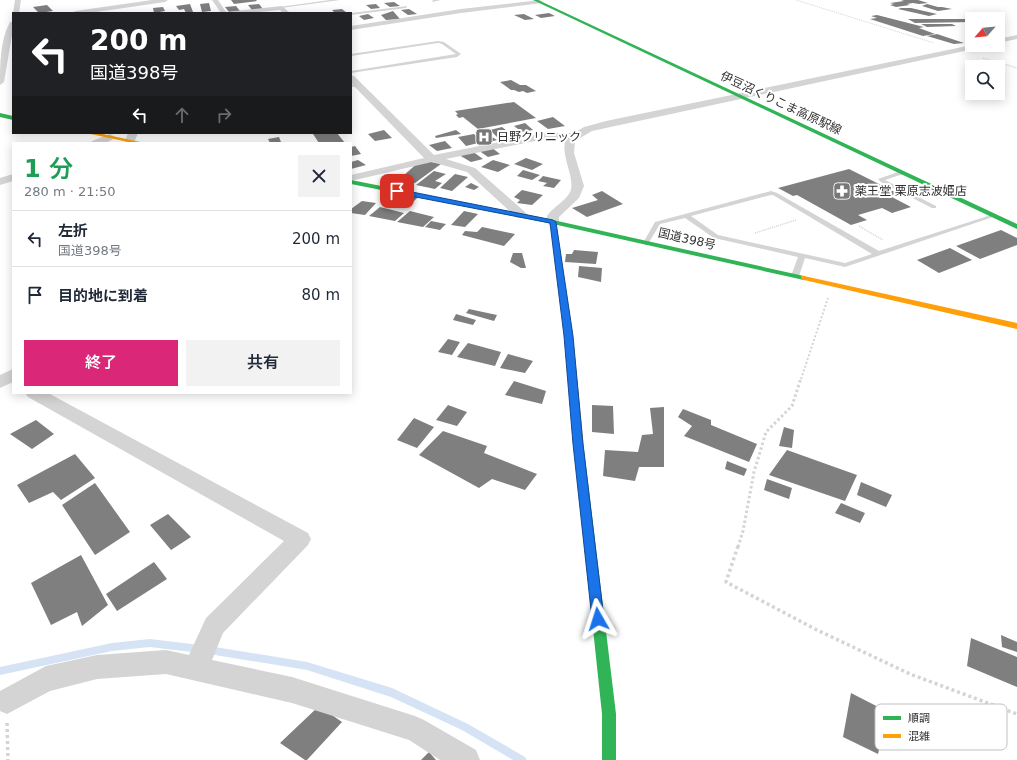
<!DOCTYPE html>
<html lang="ja">
<head>
<meta charset="utf-8">
<style>
  :root { --surface:#fff; --page:#f2f2f3; --text:#1f2937; --muted:#747a83; --line:#e0e1e3; --accent:#db2777 }
  body { margin:0; font-family:"DejaVu Sans","Noto Sans JP",sans-serif; background:var(--page); color:var(--text); height:100vh; display:flex; flex-direction:column; font-size:15px; white-space:nowrap }
  * { box-sizing:border-box; margin:0 }
  p { font-size:13px; color:var(--muted) }
  .icon { flex:none; width:22px; height:22px; fill:none; stroke:currentColor; stroke-width:2; stroke-linecap:round; stroke-linejoin:round }
  .map { position:relative; flex:1; overflow:hidden }
  .side { position:absolute; left:12px; top:142px; width:340px; height:252px; display:flex; flex-direction:column; background:var(--surface); border-radius:0px; box-shadow:0 2px 10px #0003 }
  .side>* { flex:none }
  .hud { position:absolute; left:12px; top:12px; width:340px; height:122px; border-radius:0px; box-shadow:0 2px 10px #0003; background:#202124; color:#fff; overflow:hidden }
  .needle { width:26px; rotate:243deg }
  .fabs { position:absolute; left:965px; top:12px; display:grid; gap:8px }
  .fabs a { display:grid; place-items:center; width:40px; height:40px; border-radius:0px; background:var(--surface); box-shadow:0 2px 10px #0003; font-size:20px }
  .pin { position:absolute; display:grid; place-items:center; width:34px; height:34px; color:#fff; margin:-17px; border-radius:8px; box-shadow:0 2px 6px #0006 }
  .me { position:absolute; width:44px; margin:-22px; rotate:354deg; stroke-linejoin:round; filter:drop-shadow(0 0 3px #0008) }
  .turn { display:flex; align-items:center; gap:14px; height:84px; padding:0 12px; font-size:18px }
  .turn .icon { width:52px; height:52px; stroke-width:2.5 }
  .turn b { display:block; font-size:28px; line-height:34px }
  .lanes { display:flex; align-items:center; height:38px; padding:0 12px; background:#0003; justify-content:center; gap:20px; direction:ltr }
  .lanes .off { opacity:.35 }
  .round { display:grid; place-items:center; flex:none; width:42px; height:42px; border-radius:0px; background:var(--page) }
  .head { display:flex; align-items:center; justify-content:space-between; height:68px; padding:0 12px }
  h1 { font-size:24px; font-weight:600; line-height:30px; color:#1e9e55 }
  .button { display:flex; gap:8px; margin-top:auto; padding:8px 12px }
  .button a { flex:1; height:46px; border-radius:0px; background:var(--accent); color:#fff; font-size:16px; font-weight:600; line-height:46px; text-align:center }
  .button a+a { background:var(--page); color:var(--text) }
  ul { padding:0; list-style:none }
  li { display:flex; align-items:center; gap:12px; height:56px; padding:0 12px; border-top:1px solid var(--line) }
  li div { flex:1 }
  li b { display:block; font-size:15px }
  li em { font-style:normal }
  .map>svg:first-child { display:block }
</style>
</head>
<body>
<div class="map">
<svg width="1017" height="760" viewBox="0 0 1017 760">
  <rect width="100%" height="100%" fill="#fff"/>
  <g fill="none" stroke-linecap="round" stroke-linejoin="round">
    <path fill="#d6e3f4" fill-rule="evenodd" d="M150,639L200,645L203,646L204,649L203,652L200,653L150,647L112,651L0,675V667L112,643Z
      M209,646L307,662L392,688L468,724L525,757L527,760H513L462,730L391,697L307,670L209,654L206,653L205,650L206,647Z"/>
  </g>
  <path fill="#7f7f7f" d="M231,0H256L257,1L234,4Z
    M901,0H918L928,3L919,4L913,3L907,4L910,5L896,7L890,5L894,4L890,3L904,1Z
    M394,2L400,6L390,7L384,3Z
    M209,3L211,11L202,12L200,4Z
    M190,4L193,12L186,13L184,9L179,10L176,6Z
    M259,4L263,9L252,10L248,5Z
    M376,4L380,8L371,9L366,5Z
    M927,4L938,7H942L952,9L938,11L922,6Z
    M47,5L53,11L39,13L33,7Z
    M236,6L240,11L229,12L225,7Z
    M163,7L165,11L154,13L153,8Z
    M901,8H911L937,14L929,16L898,9Z
    M342,9L347,13H335L332,10Z
    M409,9L417,14L408,15L401,10Z
    M393,11L400,19L386,20L381,15Z
    M549,13L555,16L541,18L535,15Z
    M368,14L374,18L364,20L359,16Z
    M524,14L534,19L525,20L514,15Z
    M877,15L924,27L919,28L935,34L923,36L870,19L877,18L871,16Z
    M908,19H972V22L915,23Z
    M921,24H952L956,26L927,27Z
    M937,34L964,43L954,44L927,36Z
    M511,80L520,85H526L536,91L527,93L523,91L519,92L514,90H511L500,82Z
    M514,102L536,118L478,129L463,117L459,118L456,115L458,114L455,111Z
    M553,117L565,126L548,129L537,121Z
    M525,123L533,130L522,132L514,126Z
    M502,127L511,134L497,137L490,130Z
    M384,130L392,138L375,141L368,134Z
    M456,130L461,134L436,138L435,136Z
    M321,133H337L345,143H319L313,134Z
    M474,134L482,142L466,146L458,137Z
    M279,137L281,142L270,143L268,139Z
    M492,137L497,140L486,143L482,139Z
    M445,141L452,148L437,151L429,145Z
    M355,146L361,154L351,156V147Z
    M491,147L500,154L488,157L478,150Z
    M472,151L483,159L471,162L459,155Z
    M526,158L543,164L532,170L514,164Z
    M358,160L366,165L351,169V162Z
    M421,160L441,164L415,183L387,178L390,175L403,176Z
    M493,160L510,165L498,172L481,167Z
    M849,169L899,194L890,196L911,207L892,213L882,208L858,215L867,220L851,225L797,195L793,196L778,188Z
    M523,170L540,175L532,180L517,176Z
    M434,171L446,174L435,181L442,183L435,189L416,185Z
    M455,174L468,177L452,191L440,188Z
    M543,176L561,180L554,188L543,186L547,183L538,181Z
    M471,183L479,187L474,190L465,187Z
    M522,190L543,195L532,205L517,203L520,200L514,197Z
    M602,191L623,204L587,217L572,208L598,200L592,195Z
    M396,192L419,196L414,201L390,197Z
    M362,201L376,203L365,215L351,213V209Z
    M380,207L404,213L395,221L369,216Z
    M410,211L434,217L423,227L397,222Z
    M464,211L478,214L465,227L451,225Z
    M431,221L446,224L440,230L425,227Z
    M482,227L515,234L504,246L462,235L465,231L477,232Z
    M1001,230L1017,238V245L980,259L956,246Z
    M950,248L972,260L939,273L917,260Z
    M574,250L598,252L596,264L565,262L566,254H572Z
    M513,253H522L526,268H521L510,262Z
    M579,266L602,268L601,282L578,277Z
    M469,309L497,315L494,321L466,313Z
    M456,314L476,320L473,325L453,320Z
    M448,339L460,342L452,355L438,352Z
    M468,343L501,352L495,366L457,357Z
    M508,354L533,361L525,373L500,368Z
    M514,381L546,391L542,404L505,395Z
    M448,405L467,412L457,426L436,420Z
    M592,405L613,406L614,434L592,432Z
    M664,407V467H639L635,481L603,476L605,450L638,452L642,435L653,434L650,408Z
    M683,409L711,420V425L757,444L749,462L684,436L692,426L678,417Z
    M414,418L434,427L417,448L397,440Z
    M36,420L54,434L32,449L10,434Z
    M784,427L794,430L792,448L779,446Z
    M443,431L487,446L484,453L537,474L525,490L492,479L479,488L419,455Z
    M787,450L857,475L845,501L769,475Z
    M75,454L95,478L61,500L53,492L29,503L17,485Z
    M727,461L747,469L744,476L725,469Z
    M767,479L792,488L789,499L764,490Z
    M861,482L892,495L886,507L857,495Z
    M95,483L130,532L95,555L62,505Z
    M841,503L865,513L860,523L835,513Z
    M168,514L191,537L171,550L150,525Z
    M81,555L108,605L82,626L77,612L51,625L31,583Z
    M154,562L167,579L117,611L106,594Z
    M1001,635L1017,642V652L1002,647Z
    M971,638L1017,657V687L967,666Z
    M851,693L888,712L878,754L843,737Z
    M319,706L342,722L307,760H305L280,743Z
    M429,752L436,760H421Z"/>
  <g fill="none" stroke-linecap="round" stroke-linejoin="round">
    <path stroke="#d4d4d4" stroke-width="1" stroke-dasharray="1 1" stroke-linecap="butt" d="M796,0L934,43
      M983,58L1003,64"/>
    <path stroke="#d4d4d4" stroke-width="1.5" stroke-dasharray="1 1" stroke-linecap="butt" d="M1000,63L1017,68
      M859,226L883,240
      M755,233L796,220"/>
    <path stroke="#d4d4d4" stroke-width="2" stroke-dasharray="2 2" stroke-linecap="butt" d="M801,379L828,298"/>
    <path stroke="#d4d4d4" stroke-width="3" stroke-dasharray="2.5 2.5" stroke-linecap="butt" d="M738,547L743,531L754,472L766,432L792,406L801,378"/>
    <path stroke="#d4d4d4" stroke-width="3.5" stroke-dasharray="3 3" stroke-linecap="butt" d="M738,546L726,582L817,630L910,674L1017,714
      M7,723L8,760"/>
    <path fill="#d4d4d4" fill-rule="evenodd" d="M330,0H340L281,8L279,7Z
      M433,0H441L432,2Z
      M407,6L406,8L351,15V13Z
      M438,41L444,42L461,54L457,57L351,73V71L456,54L442,44L438,43L351,56V54Z
      M360,84V86L351,87V85Z
      M901,171L903,172V174L885,180L936,206V208H932L881,182L878,179Z
      M771,191L777,193L879,251L991,215L996,216L845,267L805,258L799,276L795,278L791,276L798,257L714,238L685,218L660,224L648,244L646,245L643,243L655,222ZM771,195H773L872,254L845,263L718,235L691,216Z"/>
    <path fill="#d4d4d4" fill-rule="evenodd" d="M15,0H21L19,13H13Z
      M152,0H168L165,2L89,13H72L75,11Z
      M212,0H218L226,12L282,6L290,13H283L280,10L250,13H221Z
      M540,0L543,2L542,3L461,13L351,30V26L461,9Z
      M10,22H13V29L4,82L0,85C0,64 0,40 10,22Z
      M1017,35V39L998,43V39Z
      M972,45H987L983,47L592,131L575,141L574,153L584,186L579,198L559,217V222L557,225H549L547,222V216C553,207 564,202 569,194C578,181 559,156 566,139H545L446,159L475,168L525,212L527,215L525,218H517L467,172L432,162L351,181V175L424,158L351,83V75L354,76L434,155L545,133H574L584,127L606,121Z
      M128,133H138L134,143H126L125,141Z
      M110,134L115,137C109,144 100,143 91,143L92,141Z
      M13,174V181L0,185V178Z
      M13,369V382L0,388V375Z
      M25,393H48L308,533L311,539L308,545L223,633L212,660L292,677L415,716L424,720L476,750L480,760H440L409,740L292,703L166,674L97,679L50,691L7,714L0,711V691L46,666L97,655L166,650L189,655L206,618L284,541L28,397Z"/>
    <path fill="#30b455" fill-rule="evenodd" d="M533,0H538L1017,224V229Z
      M0,113L13,116V120L0,117Z
      M351,180L553,220L804,276L808,278L804,280L553,224L351,184Z
      M579,445L583,446L584,449L616,714V760H602V714L574,449L575,446Z"/>
    <path fill="#ff9f0a" fill-rule="evenodd" d="M86,133H98L145,143H133Z
      M553,220L556,222L573,336L584,449L583,452H575L574,449L565,336L550,222Z
      M801,276H804L1017,323V329L804,280H801Z"/>
  </g>
  <path fill="#1a73e8" stroke="#114b97" d="M397,189L553,220L556,222L573,336L583,444L604,619L602,623L598,624L594,623L592,619L573,444L564,336L550,223L395,193L394,191Z"/>
  <defs>
    <symbol id="hospital-square" viewBox="-11 -11 22 22"><rect x="-9" y="-9" width="18" height="18" rx="4" fill="#787878" stroke="#fff"/><path d="M-5-5h3v3.5h4V-5h3V5h-3V1.5h-4V5h-3Z" fill="#fff"/></symbol>
    <symbol id="pharmacy-square" viewBox="-11 -11 22 22"><rect x="-9" y="-9" width="18" height="18" rx="4" fill="#787878" stroke="#fff"/><path d="M-2-6h4v4h4v4h-4v4h-4v-4h-4v-4h4Z" fill="#fff"/></symbol>
  </defs>
  <g fill-rule="evenodd">
    <use href="#hospital-square" x="474" y="127" width="20" height="20"/>
    <use href="#pharmacy-square" x="832" y="181" width="20" height="20"/>
  </g>
  <g text-anchor="middle" stroke-width="4" stroke-linejoin="round" paint-order="stroke">
    <g font-size="12" fill="#2f2f2f" stroke="#fff">
      <text transform="translate(781 103) rotate(25)" y="4">伊豆沼くりこま高原駅線</text>
      <text transform="translate(687 239) rotate(13)" y="4">国道398号</text>
    </g>
    <g font-size="12" fill="#2f2f2f" stroke="#fff" text-anchor="start">
      <text x="497" y="141">日野クリニック</text>
      <text x="855" y="195">薬王堂 栗原志波姫店</text>
    </g>
  </g>
  <rect x="875" y="704" width="132" height="46" rx="6" fill="#fff" stroke="#c1c1c1" stroke-width="1"/>
  <rect x="883" y="716" width="18" height="4" fill="#30b455"/>
  <rect x="883" y="734" width="18" height="4" fill="#ff9f0a"/>
  <g font-size="11" fill="#2f2f2f">
    <text x="908" y="722">順調</text>
    <text x="908" y="740">混雑</text>
  </g>
</svg>
<div class="fabs">
<a><svg class="needle" viewBox="-14 -14 28 28"><path d="M0-13l5 13h-10z" fill="#e53935"/><path d="M0 13l5-13h-10z" fill="#747a83"/></svg></a>
<a><svg class="icon" aria-label="search" viewBox="0 0 24 24"><circle cx="10" cy="10" r="6"/><path d="M15 15l6 6"/></svg></a>
</div>
<div class="pin" style="left:397px;top:191px;background:#d93025"><svg class="icon" aria-label="arrive" viewBox="0 0 24 24"><path d="M6 21V4h12l-3 4 3 4H6"/></svg></div>
<svg class="me" style="left:598px;top:619px" viewBox="-20 -20 40 40"><path d="M0-17L14 15 0 8-14 15z" fill="#1a73e8" stroke="#fff" stroke-width="4"/></svg>
<div class="hud">
<div class="turn"><svg class="icon" aria-label="left" viewBox="0 0 24 24"><path d="M17 20v-9H6M10 6l-5 5 5 5"/></svg><div><b>200 m</b>国道398号</div></div>
<div class="lanes"><svg class="icon" aria-label="left" viewBox="0 0 24 24"><path d="M17 20v-9H6M10 6l-5 5 5 5"/></svg><svg class="icon off" aria-label="ahead" viewBox="0 0 24 24"><path d="M12 20V5M6 11l6-6 6 6"/></svg><svg class="icon off" aria-label="right" viewBox="0 0 24 24"><path d="M7 20v-9h11M14 6l5 5-5 5"/></svg></div>
</div>
<section class="side">
<div class="head"><div><h1>1 分</h1><p>280 m · 21:50</p></div><a class="round"><svg class="icon" aria-label="close" viewBox="0 0 24 24"><path d="M6 6l12 12M18 6L6 18"/></svg></a></div>
<ul>
<li><svg class="icon" aria-label="left" viewBox="0 0 24 24"><path d="M17 20v-9H6M10 6l-5 5 5 5"/></svg><div><b>左折</b><p>国道398号</p></div><em>200 m</em></li>
<li><svg class="icon" aria-label="arrive" viewBox="0 0 24 24"><path d="M6 21V4h12l-3 4 3 4H6"/></svg><div><b>目的地に到着</b></div><em>80 m</em></li>
</ul>
<div class="button"><a>終了</a><a>共有</a></div>
</section>
</div>
</body>
</html>
